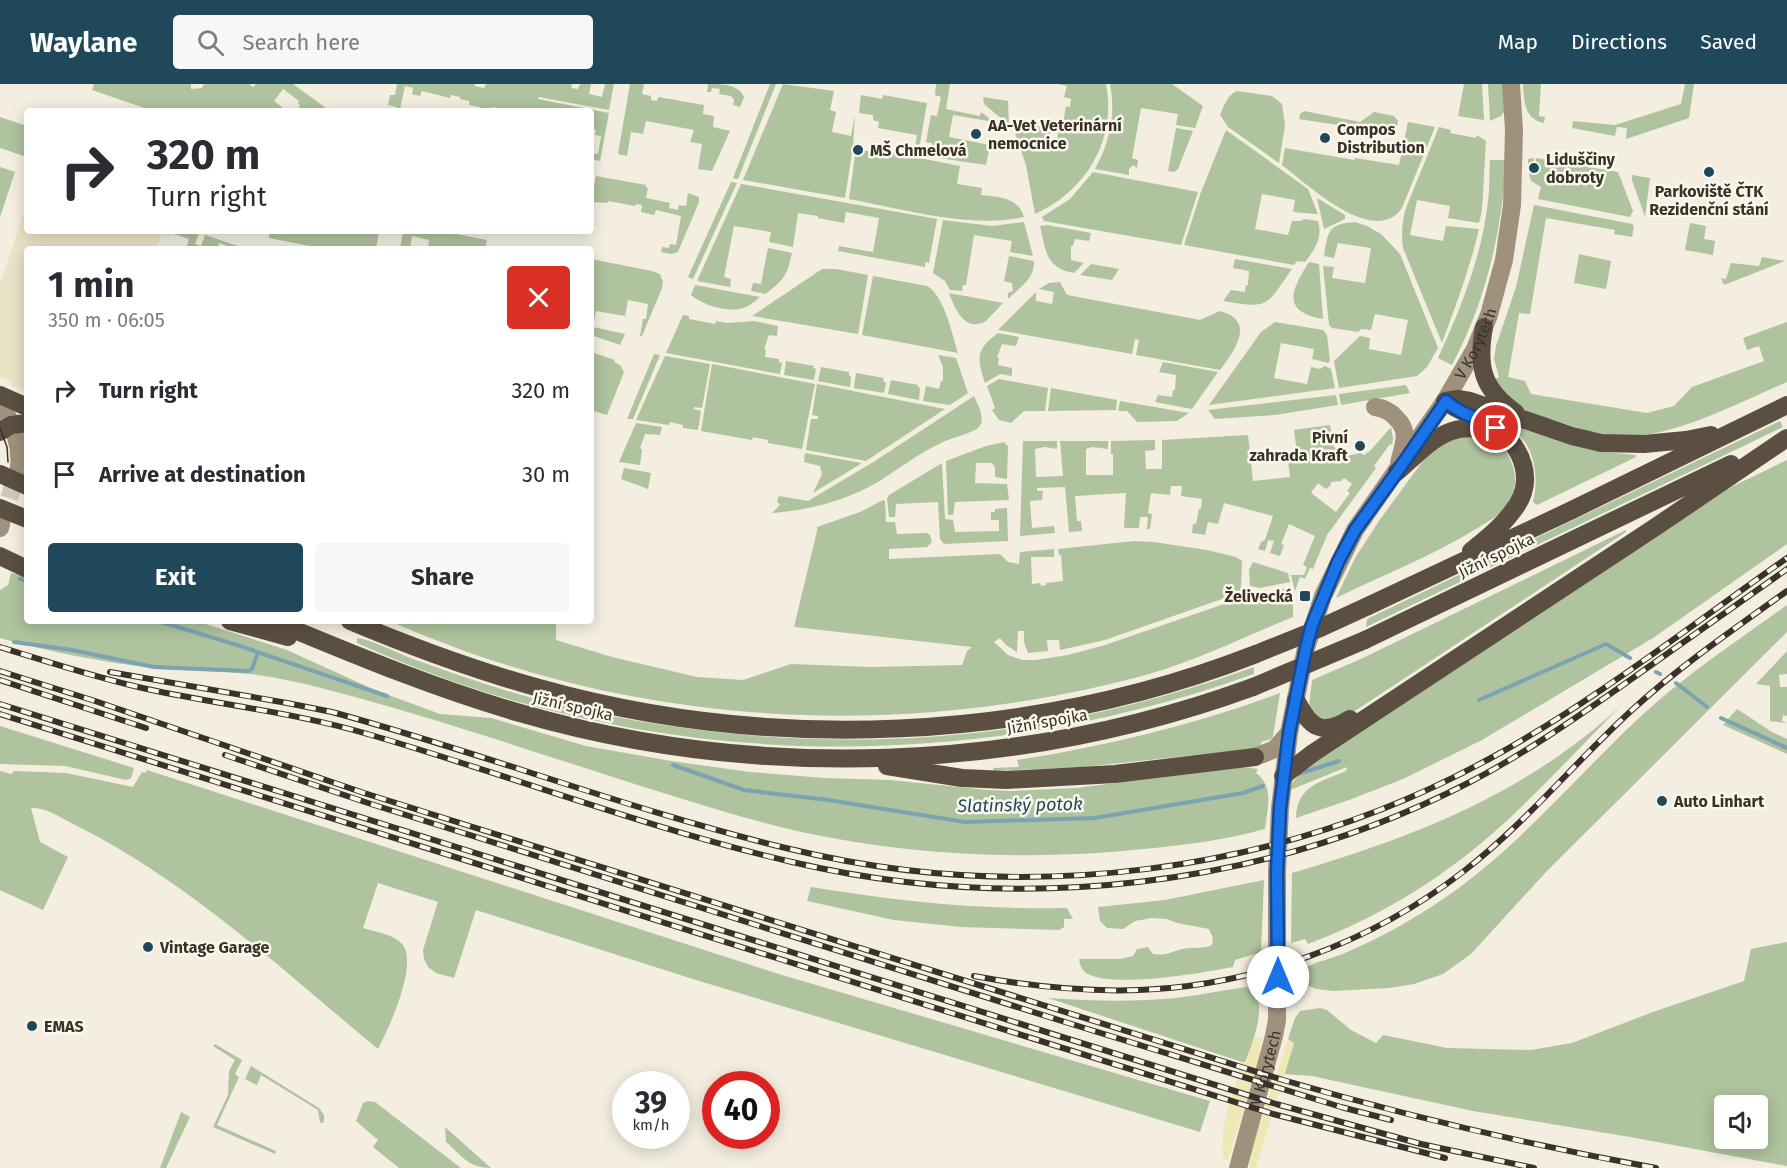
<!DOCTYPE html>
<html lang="en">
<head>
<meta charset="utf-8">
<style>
  :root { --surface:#fff; --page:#f7f7f7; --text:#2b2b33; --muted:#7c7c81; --accent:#1f495b }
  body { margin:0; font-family:"Fira Sans",sans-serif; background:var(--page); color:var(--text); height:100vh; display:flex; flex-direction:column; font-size:22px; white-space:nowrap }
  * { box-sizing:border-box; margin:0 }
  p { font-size:20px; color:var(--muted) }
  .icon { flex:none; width:33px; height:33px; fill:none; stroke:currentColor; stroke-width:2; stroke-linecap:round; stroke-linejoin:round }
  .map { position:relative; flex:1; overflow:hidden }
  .side { position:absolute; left:24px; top:162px; width:570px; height:378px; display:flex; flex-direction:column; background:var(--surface); border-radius:6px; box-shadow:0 3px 15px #0003 }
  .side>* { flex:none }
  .guide { position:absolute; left:24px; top:24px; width:570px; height:126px; border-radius:6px; box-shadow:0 3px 15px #0003; background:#fff; color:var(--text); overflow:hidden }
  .tools { position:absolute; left:1714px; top:1011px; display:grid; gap:12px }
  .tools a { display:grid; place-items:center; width:54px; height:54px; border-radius:6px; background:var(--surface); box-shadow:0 3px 15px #0003; font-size:30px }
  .speed { position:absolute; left:612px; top:987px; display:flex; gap:12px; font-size:30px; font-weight:700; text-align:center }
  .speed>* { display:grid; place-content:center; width:78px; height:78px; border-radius:50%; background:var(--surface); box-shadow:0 3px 15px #0003; line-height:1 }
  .speed small { font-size:15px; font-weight:400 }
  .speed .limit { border:9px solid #d22; background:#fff; color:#111 }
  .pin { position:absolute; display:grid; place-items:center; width:51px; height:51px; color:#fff; margin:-26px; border:3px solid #fff; border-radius:50%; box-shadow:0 2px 6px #0007 }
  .me { position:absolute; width:66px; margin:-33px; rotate:0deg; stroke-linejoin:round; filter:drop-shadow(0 0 4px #0008) }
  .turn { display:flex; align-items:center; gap:21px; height:126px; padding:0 24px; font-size:27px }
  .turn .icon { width:78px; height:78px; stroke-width:2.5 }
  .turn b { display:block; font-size:42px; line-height:51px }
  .round { display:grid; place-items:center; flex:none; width:63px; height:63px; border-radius:6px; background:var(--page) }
  .headline { display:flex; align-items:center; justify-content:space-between; height:102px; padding:0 24px }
  h1 { font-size:36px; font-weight:700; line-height:45px }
  .action { display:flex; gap:12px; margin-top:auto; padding:12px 24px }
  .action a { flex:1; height:69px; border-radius:6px; background:var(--accent); color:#fff; font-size:24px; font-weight:700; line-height:69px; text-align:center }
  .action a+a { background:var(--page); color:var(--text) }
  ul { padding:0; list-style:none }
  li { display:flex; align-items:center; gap:18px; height:84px; padding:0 24px }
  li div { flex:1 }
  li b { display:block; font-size:22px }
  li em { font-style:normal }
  header { display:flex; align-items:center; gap:36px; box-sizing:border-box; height:84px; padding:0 30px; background:var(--accent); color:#fff }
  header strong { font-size:28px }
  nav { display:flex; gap:33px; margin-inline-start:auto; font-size:21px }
  .search { width:420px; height:54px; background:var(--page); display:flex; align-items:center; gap:15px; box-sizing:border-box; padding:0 21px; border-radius:6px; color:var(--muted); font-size:22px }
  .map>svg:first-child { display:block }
</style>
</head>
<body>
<header>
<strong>Waylane</strong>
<div class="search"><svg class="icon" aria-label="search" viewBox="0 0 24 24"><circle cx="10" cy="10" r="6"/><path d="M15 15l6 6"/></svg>Search here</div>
<nav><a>Map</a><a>Directions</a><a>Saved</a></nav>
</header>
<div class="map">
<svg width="1787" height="1084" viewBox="0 0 1787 1084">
  <rect width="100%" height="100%" fill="#f3eedf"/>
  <path fill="#aec39e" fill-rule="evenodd" d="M94,0H191V5L202,4L204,0H249L253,3L256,0H293L330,27H296L300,21L298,19L299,17L283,5L274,17L287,27H240L237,25L236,27L180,25L153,27L92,6Z
    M397,0H475V2L484,4L486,0H572L571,4L578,5L580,0H591L589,10L602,13L605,0H614L609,26L539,13L538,15L609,29L600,77L591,75V65V69L598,70L601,52L595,51L596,46L591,45V27H512L492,23L491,27H480V23L469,21V17L460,15V13L451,11L450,14L422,7L420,12L412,10L413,4L405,2L400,25L407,27H397V23L388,21L390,11H395Z
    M630,0H644L642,10L651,12V16L657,17L658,13L704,21L703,30L714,32L713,43L730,47L712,87L698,85L702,60L690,58L694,46L646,37L643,50L631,48L627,72L618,70Z
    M708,0C721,0 739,0 744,13L740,23L733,21L734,16L731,12L719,10L720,5L712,4L711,8H707Z
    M770,0H776L738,95L733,94Z
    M783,0L834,7L830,26L836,28L832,48L851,52L855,31L853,62L845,114L743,96Z
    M936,0H950L946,25L980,32L981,28L994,38L953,31L949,53L990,61L986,81L925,72V65L931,66L932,59L926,58L931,31L937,32L941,13L935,11Z
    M1058,0H1106C1117,56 1086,107 1035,130L1026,81L1013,43L1014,37L1051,45L1049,56L1057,57L1060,39L1063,40L1066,22L1070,23L1071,15L1064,13L1067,2Z
    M1110,0H1172L1203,22L1195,44L1176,41L1178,30L1141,24L1132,74L1138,76L1137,84L1133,81L1129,85V91L1095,85C1110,57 1116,31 1110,0Z
    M1464,0H1482L1484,36L1458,32Z
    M1488,0H1505L1506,25L1501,32L1490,37Z
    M1523,0H1541L1539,32L1545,33L1544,39C1524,35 1524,17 1523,0Z
    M1685,0H1694L1689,34L1626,55L1627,44L1617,43L1615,52L1572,44L1573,37L1615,41L1681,20Z
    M1237,7L1272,12L1282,20L1285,41L1279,79L1228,43L1220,31C1224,22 1227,11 1237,7Z
    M861,11L882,15L883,11L927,19L919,65L915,64L917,51L878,44L879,38L873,36V31L859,29Z
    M983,13L1008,17L1009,41L984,20Z
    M1304,27L1360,38L1374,28L1394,32L1398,37L1396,50L1299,35L1300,30Z
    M0,33L27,42V73L0,64Z
    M1408,38L1435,43L1402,124C1374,164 1307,100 1282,81L1285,64L1354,76L1355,74L1399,81Z
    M1439,43L1451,46L1450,49L1476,54L1477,51L1486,57L1482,126L1479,139L1448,134L1450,122L1417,116L1410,151L1443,157L1446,142L1479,145C1470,184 1456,221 1442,259L1403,164C1401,150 1402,138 1406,124Z
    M1176,44L1193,47L1178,85L1174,88L1168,87Z
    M1226,46L1308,105L1318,130L1293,128L1295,116L1262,110L1255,145L1288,151L1292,137H1301L1304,135L1318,137C1323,154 1315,165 1305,178L1297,177L1294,181L1184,161L1201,108Z
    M856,65L873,68L874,65L960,82L957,100L982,104L981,111C999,113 1018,113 1024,133C972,145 902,125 849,115Z
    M1534,74V79H1531L1530,89H1538L1539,80H1536V74L1618,88L1633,127L1630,133L1538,115L1541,103L1531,97L1528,85V75Z
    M1490,76H1506C1502,148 1486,217 1452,281L1438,274C1461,224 1482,172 1488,117C1490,103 1489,89 1490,76Z
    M0,83L15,88L0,133Z
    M1093,88L1198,108L1181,161L1044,137L1042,133L1070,115Z
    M1632,91L1650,94L1645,133L1632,96Z
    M596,92L646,101V103L648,104L646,114L670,119L669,124L678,126L679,121L686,122L688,109L699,113V118L678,168L671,170L661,168L662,163L669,164L670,160L676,161L681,132L656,126L654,131L641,128L642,121L636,120L635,122L608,117L607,119L591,118V102L594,103Z
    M731,98L737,99L693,195L688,193Z
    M741,100L937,135L929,179L925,178V183L838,167L839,162L873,168L879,134L846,128L844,139L818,134V132L798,129L793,163L769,158L771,148L734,142L724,193L731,195L730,203L697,197Z
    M1317,114L1345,131V135L1324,145Z
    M1534,121L1632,140L1634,142L1632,153L1614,150L1615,146L1546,134L1530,230L1519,229L1508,293L1525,297L1531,310L1647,329L1674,322L1692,303L1764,277L1759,262L1747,266L1743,254L1787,238V298C1737,319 1669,357 1614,352C1598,351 1581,345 1566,340C1551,335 1533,333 1519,322C1510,315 1502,305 1494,296L1499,293L1494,275L1496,262L1516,203Z
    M943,136L992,142L1024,138L1033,172L1010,168L1012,157L974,151L966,201H963L962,207L950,206L945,197L933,189Z
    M1355,138L1367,142L1381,150L1400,170L1438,264L1427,283L1417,292L1339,304L1334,277L1360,252L1370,254L1369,265L1401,271L1408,236L1375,230L1371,246L1361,245L1358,248L1332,244L1329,241L1323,182L1334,183L1332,194L1365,199L1371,164L1338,159L1334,174L1324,172C1328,148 1327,140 1355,138Z
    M1690,139L1706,142L1704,155L1715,157L1713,171L1685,166Z
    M1047,141L1091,149L1089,157L1075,155L1073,162H1071V176L1084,179L1074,189C1045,184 1046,166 1040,142Z
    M163,147H192L199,149L195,160L201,162L205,151L247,165H231V163L219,159L217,165H186L189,155L171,149L169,151Z
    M269,147H379L376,165H325L269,154Z
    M403,147H441L487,156L485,165H428L429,156L412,152L410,165H400Z
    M768,164L792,169C787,191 784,197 765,210L751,207L753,199L761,200Z
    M1579,170L1611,177L1606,205L1574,199Z
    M1009,172L1034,177C1035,195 1019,204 1008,215V209L1013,207L1012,199L1004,197Z
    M1762,173L1785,177L1724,201L1721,194L1726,195L1731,179L1759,182Z
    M591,175L652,187L660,190L663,198L662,204L642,252H640L643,235H646L648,220L628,216L625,232L596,227L593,243L625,250L620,261L591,251Z
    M1235,175L1292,185C1265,223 1270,225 1223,217L1231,206L1245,208L1246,201H1248L1249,187L1233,184Z
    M1309,178L1319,180L1323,235C1280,227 1292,205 1309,178Z
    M1091,180L1119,185L1112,196L1080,191Z
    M822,185H836L868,191L858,250L752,232Z
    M873,192L927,202C944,211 952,250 958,269L862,251Z
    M1060,198L1067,211L1200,236L1220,227C1257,237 1234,267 1220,286L1136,271L1139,256L1135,255L1132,270L998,246L1036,208V217L1052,220L1054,208L1039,205L1049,199Z
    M695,201L760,213C755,217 750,222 743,224C727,229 703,221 691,211Z
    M949,209L1003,219L986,237C965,249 955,225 949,209Z
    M683,231L689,232V235L715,240L716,237L727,239L754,237L778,242L777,252L769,251L764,265H766L765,273L779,275V278L782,279L780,290L666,269Z
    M1275,238L1323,246L1327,251L1330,277L1328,279L1312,275L1314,265L1281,259L1274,294L1307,300L1311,283L1320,285L1325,282L1331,285L1335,304L1209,321L1261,248Z
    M998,249L1019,253L1016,262L1002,260L997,273L999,274L998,281L1012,284V292L1000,290L985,299C977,274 975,266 998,249Z
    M591,268L615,276L614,278L620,281L624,288L607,331L591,326Z
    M654,270L660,271L633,335H627Z
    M938,271L956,274L968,309L950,321L923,317L926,302L939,305L941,297H943V283Z
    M665,272L710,280L702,324L694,323V325L701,327L698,346L683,344V341L670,338L669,341L636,336Z
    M786,277L814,282L813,284L816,285L814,296L784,291Z
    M1163,278L1218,288L1192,325L1155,318L1158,311L1172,313L1173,306H1175L1176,291L1159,288Z
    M712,280L815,300L802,365L768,359V356L753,353L752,356L701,347Z
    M821,283L849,288V291L851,293L850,303L818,297Z
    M856,289L884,294L883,297L886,299L884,309L854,304Z
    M999,295L1048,304L1045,327H1024L1011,339L999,336L992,326L995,324L987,302Z
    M891,296L918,301V303L920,304L919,316L888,310Z
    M817,300L945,325L866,377L806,366L811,335H818V332L812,331Z
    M1406,301L1410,309L1341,321L1339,310Z
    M1051,304L1117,316L1116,326L1048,327Z
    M1336,311L1338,321L1275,331L1215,335L1208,326Z
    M974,312C978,321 986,335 979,343C974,349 950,354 941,359C919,369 899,385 878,398C845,417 810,426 772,429L780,421L777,417L779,412L808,417L875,377Z
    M1120,317L1189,329L1177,337L1137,338L1127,327H1118Z
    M1482,326L1606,368L1636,371V373L1537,421L1533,418C1539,393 1535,364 1515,347C1505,338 1493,333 1482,326Z
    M1780,337L1783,343L1366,543L1367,535Z
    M636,339L662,343L660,351L645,350L640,364L642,366L640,381L619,378Z
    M1330,341L1334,363L1347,372L1360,369L1364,371L1370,367L1391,343L1393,354L1392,361L1390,360L1374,382L1376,384L1327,451L1313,485L1310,484L1305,495L1300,493L1295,507L1291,491H1304L1307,483L1303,481L1315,452L1289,440L1281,460L1284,461L1280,472L1270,469L1274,457L1268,456L1265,467L1258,465L1261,458L1265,456L1273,432L1224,419L1218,440L1208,438L1205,451L1192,449L1193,440H1196L1199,425H1201L1202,415L1181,412L1182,402H1171L1170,411L1151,409L1148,429L1152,430L1150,445H1147L1148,433H1140L1139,444H1124L1126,409L1075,412L1077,437H1081L1082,447L1069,448L1065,403L1037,404V407H1043L1042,416L1030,417L1032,444L1054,442L1055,449L1020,452L1023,357H1057V365L1045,363L1035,365L1036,393L1063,392L1060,357H1108V365L1092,363L1086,365V391H1113V370H1111V357L1155,356V366L1145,367L1146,385H1162V356L1248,351L1253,397L1290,393L1288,378L1298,377L1294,346ZM1344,394L1352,400L1347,407L1350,409L1336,428L1311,409L1318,399L1326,405L1331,401V398L1341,397Z
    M1452,352C1481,354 1501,348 1512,380C1517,393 1516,408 1508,420C1501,431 1487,438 1476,445C1432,472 1383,491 1336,514L1355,474L1379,437L1430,367Z
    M1004,358L1008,362L1007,395L995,393V383L992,379H976L975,399L1007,400L1009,416L955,418L953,431H948L946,377L986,362Z
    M805,369L862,379L813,409L822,390L820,382L804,378Z
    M1787,376V460L1653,554L1482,656L1403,695L1349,716L1296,734C1297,702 1320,698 1346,687L1347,683L1290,706L1293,698L1306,682L1721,408Z
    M942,379L945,435L953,436L955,448L999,447V436H991V428H995V425L1007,424L1008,457L944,460L940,455L938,418L896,420L895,433H889L887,415L889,411Z
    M624,384L651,389L648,405L621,395Z
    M883,416L885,417L886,438H895L897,450L927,449L930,451L932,458L927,463L889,465V475L1000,470L1008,478L1019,480L1020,468L1054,465V473H1031L1032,500L1040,499L1041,502L1046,501V499L1063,497L1061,471H1059L1058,465L1134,457L1154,458L1207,466L1236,473L1242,477L1241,504L1239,509L1105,556L1060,566L1059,556H1047L1048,567L1028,569L1024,558V547H1018L1017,568L1006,561L1000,554L994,558L1008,571L1022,576H1036L1068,571L1105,561L1227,519L1291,503L1293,509V533C1246,552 1198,576 1149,590C898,659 628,643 390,537H556V556L612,573L697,593L743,596L791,580L871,583L962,581L967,567L972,563L794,543L817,447V443L860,428Z
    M1626,446V448L1349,631L1323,637L1309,622L1312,596L1363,574Z
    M1253,478L1288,489L1290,498L1260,504L1250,502L1249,486Z
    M11,489L27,493V537H196L287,566L375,606L440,630L491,634L586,662L671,677L750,688L825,694L890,696L988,706L1013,707L1076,704L1243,683L1258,685L1256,689C1275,703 1267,725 1265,745C1226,756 1185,761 1144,765C1028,777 914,772 801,748C748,736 696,719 644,703C537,669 430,632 321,604C293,597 266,591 238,589C209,587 181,587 153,584C101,578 50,568 0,554V506L8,501Z
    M1787,521V548L1546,788L1471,870L1443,890L1414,900L1389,904L1333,907L1316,905L1295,896C1297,893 1300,887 1303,885C1311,879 1334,874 1345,869C1382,853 1416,834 1449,811C1520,761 1575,694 1639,634C1684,592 1737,557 1787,521Z
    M357,554C373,556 397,569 413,575C461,592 509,609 559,621C799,676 1021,667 1254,583V590C962,695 640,687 357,559Z
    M1787,567V590L1779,591L1780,603H1787V632L1783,631L1782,637L1787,639L1770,637V602L1756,600Z
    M1280,609L1273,652L1271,655L1261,658V664L1083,683L994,687L993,684L1019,683L1017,676C1107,662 1194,641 1280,609Z
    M1625,618C1571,671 1517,734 1456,779C1411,813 1361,840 1308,860L1305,855L1291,859L1292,789C1418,752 1528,709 1625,618Z
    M1737,625L1772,648L1787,655V670L1723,641Z
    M0,642L134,684L131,694L126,696L65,682L0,680Z
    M147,686L782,891L1210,1017L1200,1048L696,896L476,826L454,894L436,889L428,883L424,875L423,866L438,818L378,799L363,844C375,848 393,850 402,860C419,879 389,944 378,965C285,888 186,796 77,742C63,735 47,723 31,724L40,758L68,773L43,826L0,806V687L11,690L14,687L66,689L133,703L142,688L145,689Z
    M1264,796L1261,868L1235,876L1233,883C1202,889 1115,904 1088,890C1082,887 1080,881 1079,875H1121L1133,872L1137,865L1148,863L1153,870C1167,872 1170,868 1182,865C1192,863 1204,865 1212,861L1213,854L1209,845L1177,839L1167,835L1152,834L1135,837L1123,845L1107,844L1100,837L1098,823L1165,816Z
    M811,803C896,817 980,826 1067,824L1073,835H1064V843L1059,846L961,843L894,836L807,817Z
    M1787,858V1082L1630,1053L1473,1027L1312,992L1284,990L1294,960L1288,955L1295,934L1300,927L1320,924L1327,926L1351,946L1376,959L1383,951L1447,964L1531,966L1572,959L1653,928L1744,897L1751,865ZM1725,1022H1758V1054H1725Z
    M1254,902C1266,927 1254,954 1245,979L1048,914C1091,917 1133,918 1176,914C1202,911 1228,905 1254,902Z
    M215,960L242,976L235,990L239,993L217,1041L276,1067L275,1070L213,1043L228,1011L229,987L235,976L213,962Z
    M251,982L319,1024L324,1031V1038L320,1039L318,1026L261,991L257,1001L245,995Z
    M368,1017L375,1018L461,1084H399L373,1063L378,1056L356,1037L363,1019Z
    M181,1028L190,1033L166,1084H160Z
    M445,1043L491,1084C469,1084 462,1072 446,1058Z"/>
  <path fill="#eee8b6" d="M1255,953L1262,954L1257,982L1228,1076L1223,1075C1219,1042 1233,1009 1242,978H1245Z
    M1288,955L1294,959L1256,1084H1249L1252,1063Z"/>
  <path fill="#ebe3c6" d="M27,120V147H163L156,165H27V308L11,301L12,298L0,293V200Z"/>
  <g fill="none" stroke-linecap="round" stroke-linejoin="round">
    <path stroke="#7da2b1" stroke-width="4" d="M20,495L27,497
      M158,537L237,561L387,612
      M14,558L72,566L154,583L248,587L252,585L258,568
      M1656,588L1660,590
      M1676,599L1707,623
      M1479,616L1606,560L1630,574
      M1721,634L1787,664
      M673,681L744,706L828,716L965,738L1095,734L1243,709L1263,702
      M1298,690L1339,677"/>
    <path stroke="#cec8bb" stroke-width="18" stroke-dasharray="18 9" stroke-linecap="butt" d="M1,440L19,383"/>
    <g stroke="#9f917b" stroke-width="18">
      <path d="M0,322C14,339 21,362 19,383"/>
      <path d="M1375,323C1384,324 1390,327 1396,334C1411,348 1403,361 1399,379"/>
      <path d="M0,444L1,440"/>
      <path d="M1255,673L1275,665L1289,649"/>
      <path id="s1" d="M1238,1084L1274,952L1277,936V788L1280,724L1289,649L1306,564L1323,512L1355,446L1445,317L1475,265L1489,231L1504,176L1512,121L1514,46L1511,0"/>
    </g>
    <path stroke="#5a4f41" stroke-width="18" d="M1484,243C1477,283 1482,305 1516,329
      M0,311L27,323
      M1445,317L1458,315L1470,317L1572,352L1601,359L1644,360L1686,356L1711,351
      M1445,317C1460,330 1479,332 1495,343C1523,363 1537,398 1512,428C1501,443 1486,455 1471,467
      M0,348L11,341L27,339
      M1397,388C1427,362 1448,334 1491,348
      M0,472L27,485
      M1368,522L1572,426L1787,321
      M230,537L288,553
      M273,537C355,571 436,605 520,629C759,698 1020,688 1253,603
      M350,537C412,563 474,586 539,604C771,669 1031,658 1256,570
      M1365,556L1731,380
      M1296,616C1310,643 1321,653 1350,635
      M887,682L962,694L1006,696L1115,690L1255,673
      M1283,692L1313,669L1654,444L1787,354"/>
    <path stroke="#39322a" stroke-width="1.5" d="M0,344L7,363L8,378"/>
    <defs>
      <path id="rail" d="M0,563C49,578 97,594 147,605C221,621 298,629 371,651C512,692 649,745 792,778C1018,831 1263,805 1470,698C1524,670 1573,636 1623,601C1678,562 1732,524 1787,485
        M0,587L95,617L364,709L1283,996C1407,1032 1529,1061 1656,1084
        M110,588L287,619L332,628C486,670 635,728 790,765C1024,822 1277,791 1489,675C1592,619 1690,542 1787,474
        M0,596L146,644
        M0,620L1276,1020L1421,1060L1534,1084
        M0,630L1273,1030L1445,1074
        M225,671L371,720L1065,938L1341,1023L1391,1036
        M974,892C1028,902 1084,908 1139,906C1255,902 1373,858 1464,787C1526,739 1575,678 1632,626C1680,582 1734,545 1787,507"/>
    </defs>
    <use href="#rail" stroke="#39322a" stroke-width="6"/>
    <use href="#rail" stroke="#faf7ec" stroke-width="4" stroke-dasharray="11" stroke-linecap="butt"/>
    <path stroke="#5a4f41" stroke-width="18" d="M0,390L27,402
      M0,424L27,435
      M1256,570L1318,545L1368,522
      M1253,603L1365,556"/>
  </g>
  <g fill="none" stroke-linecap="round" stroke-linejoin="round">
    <defs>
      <path id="route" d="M1278,893L1277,788L1280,724L1289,649L1306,564L1312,541L1338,478L1355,446L1397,388L1446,317C1459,330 1480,334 1496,344"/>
    </defs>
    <use href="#route" stroke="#114b97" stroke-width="15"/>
    <use href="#route" stroke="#1a73e8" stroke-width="10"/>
  </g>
  <g fill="#1f495b" stroke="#faf7ec" stroke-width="2">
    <circle cx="976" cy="50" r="6"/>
    <circle cx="1325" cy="54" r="6"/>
    <circle cx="858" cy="66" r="6"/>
    <circle cx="1534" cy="84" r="6"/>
    <circle cx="1709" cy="88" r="6"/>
    <circle cx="1360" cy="362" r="6"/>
    <rect x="1299" y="506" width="12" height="12" rx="3"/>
    <circle cx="1662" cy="717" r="6"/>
    <circle cx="148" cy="863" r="6"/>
    <circle cx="32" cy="942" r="6"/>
  </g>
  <g text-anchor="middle" stroke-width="5" stroke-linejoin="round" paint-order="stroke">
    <g font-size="16" font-weight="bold" fill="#39322a" stroke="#faf7ec" text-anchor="start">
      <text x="988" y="47">AA-Vet Veterinární<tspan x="988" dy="18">nemocnice</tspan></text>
      <text x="1337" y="51">Compos<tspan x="1337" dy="18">Distribution</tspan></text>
      <text x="870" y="72">MŠ Chmelová</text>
      <text x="1546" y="81">Liduščiny<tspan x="1546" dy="18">dobroty</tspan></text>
      <text x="1709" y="113" text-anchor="middle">Parkoviště ČTK<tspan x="1709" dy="18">Rezidenční stání</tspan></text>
      <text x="1348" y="359" text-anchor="end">Pivní<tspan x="1348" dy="18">zahrada Kraft</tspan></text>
      <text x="1293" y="518" text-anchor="end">Želivecká</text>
      <text x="1674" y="723">Auto Linhart</text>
      <text x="160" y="869">Vintage Garage</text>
      <text x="44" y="948">EMAS</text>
    </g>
    <g font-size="16" fill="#39322a" stroke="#faf7ec">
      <text dy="6" stroke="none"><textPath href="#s1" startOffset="878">V Korytech</textPath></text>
      <text transform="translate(1496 471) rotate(-26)" y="6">Jižní spojka</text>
      <text transform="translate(573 622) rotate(13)" y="6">Jižní spojka</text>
      <text transform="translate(1047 637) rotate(-10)" y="6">Jižní spojka</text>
      <text dy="6" stroke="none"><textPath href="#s1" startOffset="104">V Korytech</textPath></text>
    </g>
    <g font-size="18" font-style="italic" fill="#1f495b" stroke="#faf7ec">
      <text transform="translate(1020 721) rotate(-1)" y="6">Slatinský potok</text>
    </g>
  </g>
</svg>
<div class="tools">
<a><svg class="icon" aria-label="sound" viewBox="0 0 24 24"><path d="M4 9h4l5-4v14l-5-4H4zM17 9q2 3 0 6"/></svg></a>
</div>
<div class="speed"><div>39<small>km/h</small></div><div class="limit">40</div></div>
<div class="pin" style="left:1496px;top:344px;background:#d93025"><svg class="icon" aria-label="arrive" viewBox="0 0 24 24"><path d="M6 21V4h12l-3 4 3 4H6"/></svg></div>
<svg class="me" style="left:1278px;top:893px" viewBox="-20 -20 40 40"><circle r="19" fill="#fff"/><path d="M0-13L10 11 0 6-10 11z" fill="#1a73e8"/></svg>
<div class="guide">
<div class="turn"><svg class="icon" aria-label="right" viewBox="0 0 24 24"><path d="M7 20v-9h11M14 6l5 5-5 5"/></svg><div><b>320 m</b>Turn right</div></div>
</div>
<section class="side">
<div class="headline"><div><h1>1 min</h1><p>350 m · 06:05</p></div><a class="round" style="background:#d93025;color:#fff"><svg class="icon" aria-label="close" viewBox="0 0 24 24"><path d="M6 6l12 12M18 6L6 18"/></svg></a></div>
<ul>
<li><svg class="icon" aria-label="right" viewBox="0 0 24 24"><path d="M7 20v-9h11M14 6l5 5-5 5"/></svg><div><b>Turn right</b></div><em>320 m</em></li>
<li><svg class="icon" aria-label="arrive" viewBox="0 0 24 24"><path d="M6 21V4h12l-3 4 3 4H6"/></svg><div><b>Arrive at destination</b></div><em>30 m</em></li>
</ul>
<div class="action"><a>Exit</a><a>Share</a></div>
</section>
</div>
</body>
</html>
